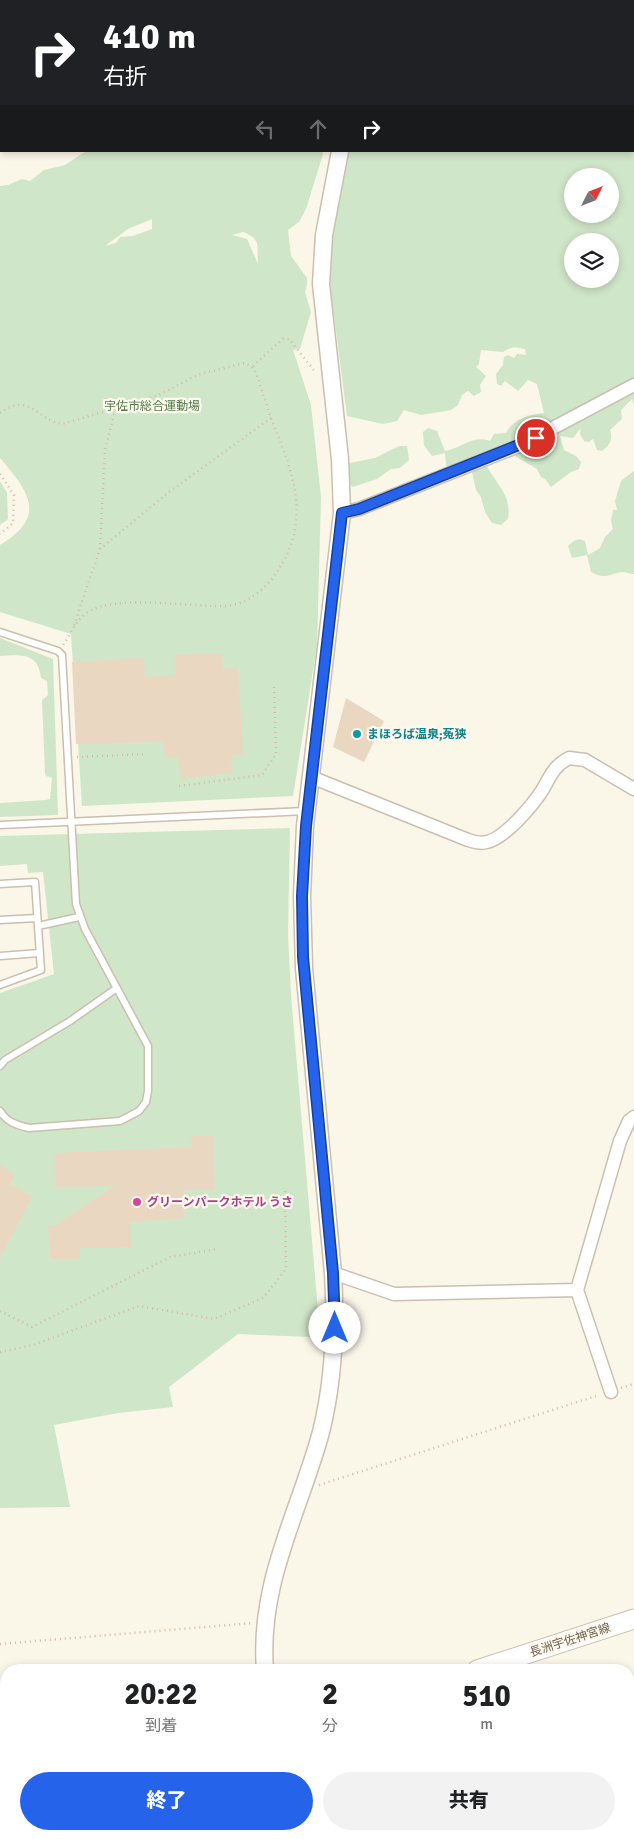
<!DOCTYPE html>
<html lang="ja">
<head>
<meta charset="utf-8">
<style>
  :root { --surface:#fff; --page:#f2f2f2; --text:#202124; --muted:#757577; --accent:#2563eb }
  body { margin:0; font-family:Signika,"Noto Sans JP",sans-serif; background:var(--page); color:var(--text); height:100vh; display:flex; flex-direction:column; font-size:19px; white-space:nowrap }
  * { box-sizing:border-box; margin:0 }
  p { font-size:16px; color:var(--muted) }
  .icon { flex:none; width:28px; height:28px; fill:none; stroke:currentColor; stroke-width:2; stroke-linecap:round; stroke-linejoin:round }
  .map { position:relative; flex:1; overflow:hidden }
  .sheet { position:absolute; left:0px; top:1664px; width:635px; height:176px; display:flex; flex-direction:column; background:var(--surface); border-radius:20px 20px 0 0; box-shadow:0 2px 8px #0003 }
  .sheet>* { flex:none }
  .guide { position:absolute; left:0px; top:0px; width:635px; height:152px; box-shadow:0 2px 8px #0003; background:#202124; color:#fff; overflow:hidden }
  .needle { width:32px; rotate:48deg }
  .controls { position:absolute; left:564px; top:168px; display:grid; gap:10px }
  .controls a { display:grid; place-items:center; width:55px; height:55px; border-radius:50%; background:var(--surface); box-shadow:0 2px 8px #0003; font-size:25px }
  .pin { position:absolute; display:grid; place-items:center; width:42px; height:42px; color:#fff; margin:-21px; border:2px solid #fff; border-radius:50%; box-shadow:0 1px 5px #0007 }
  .me { position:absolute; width:55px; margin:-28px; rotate:0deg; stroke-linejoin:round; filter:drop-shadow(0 0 4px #0008) }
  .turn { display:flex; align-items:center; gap:18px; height:105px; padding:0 20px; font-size:22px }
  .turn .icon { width:65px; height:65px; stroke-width:2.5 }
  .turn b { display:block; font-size:35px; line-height:42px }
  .lanes { display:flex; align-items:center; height:48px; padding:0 20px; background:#0003; justify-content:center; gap:25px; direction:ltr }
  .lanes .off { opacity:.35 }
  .eta { display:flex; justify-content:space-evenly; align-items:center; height:85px; text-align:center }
  .eta b { font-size:30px; font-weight:800; line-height:35px }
  .action { display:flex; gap:10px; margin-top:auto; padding:10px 20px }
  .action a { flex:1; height:58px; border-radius:30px; background:var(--accent); color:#fff; font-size:20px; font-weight:800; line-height:58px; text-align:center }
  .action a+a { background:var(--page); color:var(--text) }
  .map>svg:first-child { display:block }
</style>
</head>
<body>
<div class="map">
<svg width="634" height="1839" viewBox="0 0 634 1839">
  <rect width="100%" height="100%" fill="#faf6e8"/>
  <path fill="#d0e6c8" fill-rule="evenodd" d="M634,47V405L632,399L621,410L622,419L610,430C613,440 610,445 602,451L597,450L593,439L589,442L584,441L580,434L581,428L573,438L560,436L564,450L576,456L581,462L579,469L571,472L551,487L545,479L541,477L537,469L513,455L487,466C497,486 512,495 508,519L501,525L492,523L485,512L481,497L476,490L471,468L452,473L446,465L445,453L432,456L424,445L423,432L428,428L437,431L445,451C460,449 473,434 490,441L494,434L506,433C513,419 528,415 544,413L537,384L528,380L518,391L505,381L501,386L497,384L496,374L503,365L504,357L508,355L514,358L517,354L526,355L525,349C515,347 512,346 503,352L481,350L479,364L476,367L486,376L480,385L481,392L474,396L468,391L462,395L458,405L451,410L421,415L404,410L397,421L383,424L347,416L330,285V234L346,151H634ZM572,176H610V214H572ZM572,241H610V279H572Z
    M86,151H322L323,154L306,209L299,222L288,230L291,256L307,278V285L305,292L311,312L300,349L293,350L311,405L321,497L317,646L293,796L82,806L71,634L0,612V545C48,516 29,492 0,458V186L8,185L22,179L30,181L44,170L65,165ZM152,219V229L133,236L120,237L116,243L105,246L128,229ZM243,232C263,240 256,247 258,264L247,239L232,235Z
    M399,446H407L409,460L400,468L391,469L377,479L353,487L346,482V471L350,463L375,458Z
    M634,471V574C630,574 626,572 622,572C608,574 607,580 591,572L587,555L572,558L568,546C574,540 577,538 585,541L588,555L600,548L605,537L613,529L611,521L613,510H617L615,501L621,481Z
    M0,481L7,493L8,519L0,525Z
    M0,638L53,659L58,815L0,817V803L46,800L50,799L52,778L46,776L45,773L42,700L48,695L47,681L41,678C38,652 21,655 0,656Z
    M290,828L288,934L291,995L318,1311L316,1332L310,1337L238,1334L169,1387L173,1407L118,1413L54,1425L70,1507L0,1508V993L54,974L43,872L28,873L27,864L0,866V836Z"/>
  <path fill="#ead7c1" d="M222,653L223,669L238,667L243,754L231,756L232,773L181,779L178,757L165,758L163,742L76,744L72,662L144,658L145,677L176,675L174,655Z
    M346,698L384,721L364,762L333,747Z
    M213,1135L215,1189L183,1191L185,1218L130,1222L131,1247L80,1248V1259H50L48,1225H56L114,1186L56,1187L54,1153L192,1147L191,1136Z
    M0,1165L15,1175L10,1184L33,1196L0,1258Z"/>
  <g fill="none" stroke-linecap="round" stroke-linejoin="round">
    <defs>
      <path id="service" d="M0,632L58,651L62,655L76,904L85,929L148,1046V1091L146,1102L139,1111L120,1121L29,1128C16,1125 7,1122 0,1111
        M0,825L306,811
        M0,884L35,882L41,970L0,985
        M0,920L37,918
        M38,926L79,917
        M0,956L40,953
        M0,1066L5,1060L70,1021L117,988"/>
      <path id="minor" d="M339,1V0
        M342,513L359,509L519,446L634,385
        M311,777L468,840C474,842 481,844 487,842C505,838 533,805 543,789C551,775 554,766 569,758L585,760L634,789
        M333,1273L394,1294L577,1290
        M611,1392L577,1290L620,1141L629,1121L634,1117
        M306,1834L308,1839"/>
      <path id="tertiary" d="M304,0L305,1
        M265,1670C258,1583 299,1513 321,1432C334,1380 336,1326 333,1273L304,968L302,896L305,826L342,513L340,459L321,284L324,235L340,151"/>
      <path id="secondary" d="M477,1670L634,1619
        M0,1809L6,1807"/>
    </defs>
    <use href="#service" stroke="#cbbfaf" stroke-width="9"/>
    <use href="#minor" stroke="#cbbfaf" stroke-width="15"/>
    <use href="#tertiary" stroke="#cbbfaf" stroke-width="19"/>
    <use href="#secondary" stroke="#cdc0ad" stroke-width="21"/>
    <path stroke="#d1bda6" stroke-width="2.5" stroke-dasharray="1 4" stroke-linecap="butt" d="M253,366L283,339H289L316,373
      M0,413C33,389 40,427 66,423L159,395L197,375L244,363L252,367L256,373C262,390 267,407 273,423C296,480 313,526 271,580C259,594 243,606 223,606C190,607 116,594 88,612C76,619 71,634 63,645
      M0,474L14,495L13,523L0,534
      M100,549L105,450L116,407
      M74,625L100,549L169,492L271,418
      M77,757L146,754
      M179,786L262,775L276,754L274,684
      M0,1311L32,1327L170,1257L217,1249
      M0,1352L33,1345L139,1306L214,1319L263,1298L286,1269L285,1187
      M621,1388L634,1384
      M319,1485L599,1395
      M0,1644L253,1623"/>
    <use href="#service" stroke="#fff" stroke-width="6"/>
    <use href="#minor" stroke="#fff" stroke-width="12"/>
    <use href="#tertiary" stroke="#fff" stroke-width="16"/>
    <use href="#secondary" stroke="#fff" stroke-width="19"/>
  </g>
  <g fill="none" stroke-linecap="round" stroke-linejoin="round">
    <defs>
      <path id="route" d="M335,1328L333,1273L303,957L302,896L306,826L342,513L359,509L536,438"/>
    </defs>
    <use href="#route" stroke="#184099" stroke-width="12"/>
    <use href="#route" stroke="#2563eb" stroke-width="9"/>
  </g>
  <circle fill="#0f9aa8" stroke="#fdf9ee" stroke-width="2" cx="357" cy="734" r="5"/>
  <circle fill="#d1479c" stroke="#fdf9ee" stroke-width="2" cx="137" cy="1202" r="5"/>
  <g text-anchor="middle" stroke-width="4.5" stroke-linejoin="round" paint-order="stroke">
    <g font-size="12" fill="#537b4b" stroke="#fdf9ee">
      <text x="152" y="410">宇佐市総合運動場</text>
    </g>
    <g font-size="12" font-weight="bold" fill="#0d838f" stroke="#fdf9ee" text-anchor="start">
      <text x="367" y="738">まほろば温泉;菟狭</text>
    </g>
    <g font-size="12" font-weight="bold" fill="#b23c85" stroke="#fdf9ee" text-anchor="start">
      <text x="147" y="1206">グリーンパークホテル うさ</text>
    </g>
    <g font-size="12" fill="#71604f" stroke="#fdf9ee">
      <text transform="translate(570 1640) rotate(-18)" y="4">長洲宇佐神宮線</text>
    </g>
  </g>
</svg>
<div class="controls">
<a><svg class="needle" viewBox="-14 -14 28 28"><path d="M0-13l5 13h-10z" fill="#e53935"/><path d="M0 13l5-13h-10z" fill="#757577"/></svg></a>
<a><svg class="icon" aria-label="layers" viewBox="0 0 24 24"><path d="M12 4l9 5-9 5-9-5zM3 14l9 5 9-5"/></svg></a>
</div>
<div class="pin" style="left:536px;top:438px;background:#d93025"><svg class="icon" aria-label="arrive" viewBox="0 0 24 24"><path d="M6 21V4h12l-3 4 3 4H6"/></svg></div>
<svg class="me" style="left:335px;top:1328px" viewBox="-20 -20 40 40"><circle r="19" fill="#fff"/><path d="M0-13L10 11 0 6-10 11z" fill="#2563eb"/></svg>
<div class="guide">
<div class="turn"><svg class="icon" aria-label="right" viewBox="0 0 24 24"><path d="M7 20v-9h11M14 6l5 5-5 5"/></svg><div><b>410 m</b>右折</div></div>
<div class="lanes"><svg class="icon off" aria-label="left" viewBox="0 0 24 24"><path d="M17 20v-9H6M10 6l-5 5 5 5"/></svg><svg class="icon off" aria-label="ahead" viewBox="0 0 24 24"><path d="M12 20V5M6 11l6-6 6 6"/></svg><svg class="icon" aria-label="right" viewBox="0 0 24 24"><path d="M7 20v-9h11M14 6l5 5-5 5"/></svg></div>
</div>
<section class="sheet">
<div class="eta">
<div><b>20:22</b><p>到着</p></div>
<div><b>2</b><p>分</p></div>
<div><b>510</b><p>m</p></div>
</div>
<div class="action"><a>終了</a><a>共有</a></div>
</section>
</div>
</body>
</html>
